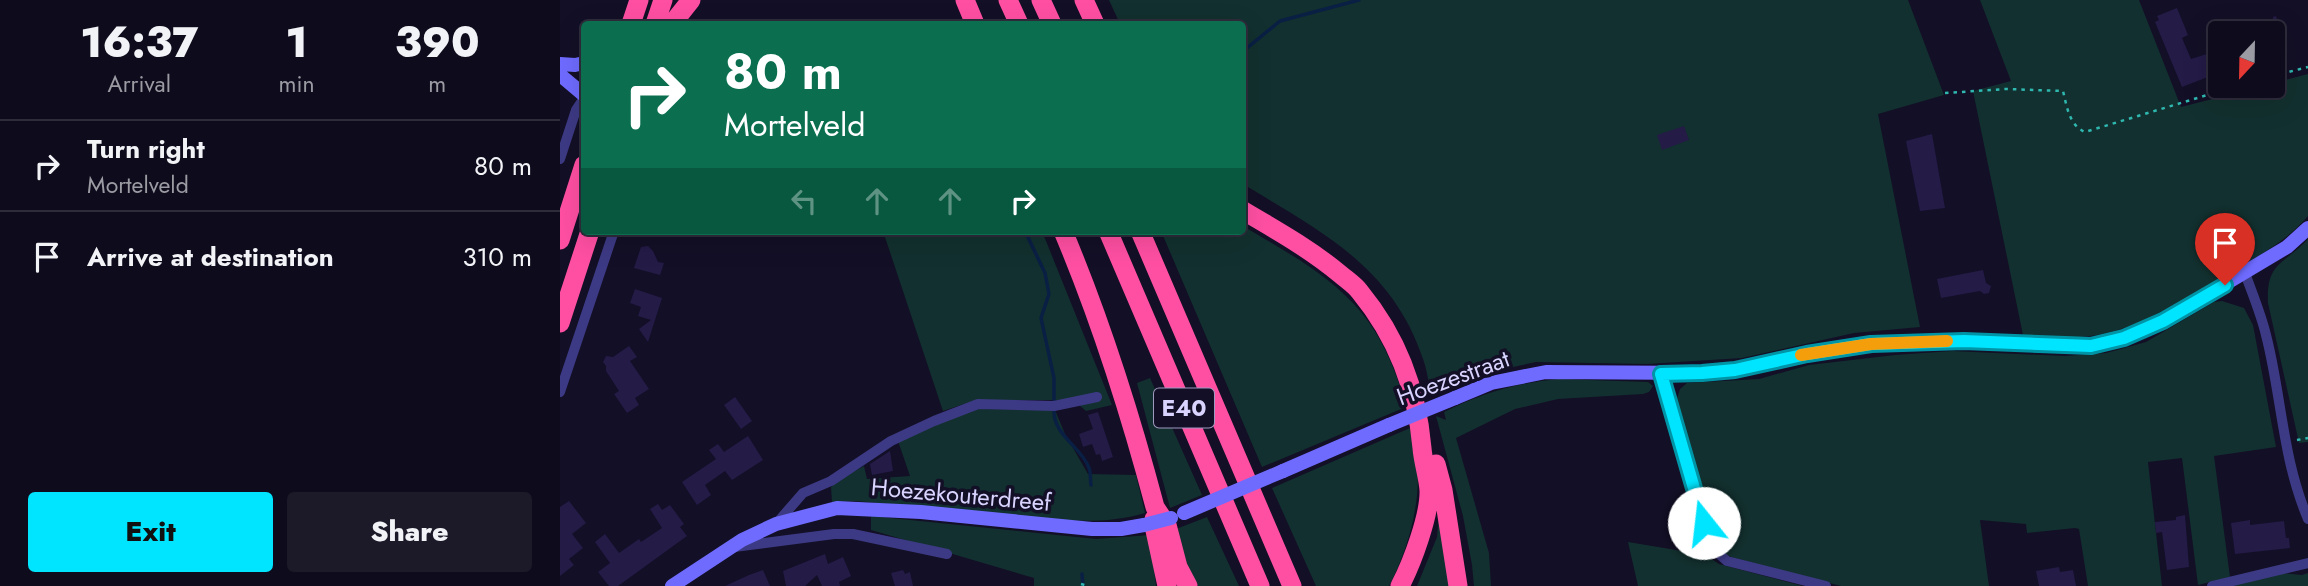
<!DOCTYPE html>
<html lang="en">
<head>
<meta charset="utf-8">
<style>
  :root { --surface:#0e0b1c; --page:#1c1929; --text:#f1f3f6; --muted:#9b9ba3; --line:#2e2b3b; --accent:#00e5ff }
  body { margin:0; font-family:Jost,sans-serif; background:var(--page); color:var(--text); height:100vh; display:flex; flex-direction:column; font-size:26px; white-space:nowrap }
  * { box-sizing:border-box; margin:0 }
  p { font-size:23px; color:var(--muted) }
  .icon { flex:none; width:38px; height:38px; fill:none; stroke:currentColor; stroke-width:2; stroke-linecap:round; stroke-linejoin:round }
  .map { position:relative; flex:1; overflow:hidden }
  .side { display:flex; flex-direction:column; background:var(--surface); width:560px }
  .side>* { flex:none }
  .top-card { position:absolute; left:21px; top:21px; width:665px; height:214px; border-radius:7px; box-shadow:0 7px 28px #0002,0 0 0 2px var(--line); background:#0b6e4f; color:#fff; overflow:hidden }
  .needle { width:46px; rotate:202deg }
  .buttons { position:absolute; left:1648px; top:21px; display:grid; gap:14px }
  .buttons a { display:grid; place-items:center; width:77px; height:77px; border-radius:7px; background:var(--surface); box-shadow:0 7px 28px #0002,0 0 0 2px var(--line); font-size:35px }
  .pin { position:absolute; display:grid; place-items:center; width:60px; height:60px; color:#fff; margin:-72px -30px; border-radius:50% 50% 50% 0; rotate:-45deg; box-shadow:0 0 7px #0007 }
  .pin .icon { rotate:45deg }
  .me { position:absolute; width:77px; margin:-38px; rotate:344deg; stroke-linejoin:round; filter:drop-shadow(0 0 5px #0008) }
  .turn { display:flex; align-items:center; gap:24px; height:147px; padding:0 28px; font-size:32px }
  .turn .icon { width:91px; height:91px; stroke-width:2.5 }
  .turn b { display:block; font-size:49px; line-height:60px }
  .lanes { display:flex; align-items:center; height:66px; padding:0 28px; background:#0003; justify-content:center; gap:35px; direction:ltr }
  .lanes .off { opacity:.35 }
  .eta { display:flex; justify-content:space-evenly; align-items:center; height:119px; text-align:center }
  .eta b { font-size:42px; font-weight:800; line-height:49px }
  .button { display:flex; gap:14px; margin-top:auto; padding:14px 28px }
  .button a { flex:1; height:80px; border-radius:7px; background:var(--accent); color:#111; font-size:28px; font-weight:800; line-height:80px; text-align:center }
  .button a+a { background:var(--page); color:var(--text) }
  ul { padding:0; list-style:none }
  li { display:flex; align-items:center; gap:21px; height:91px; padding:0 28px; border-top:2px solid var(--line) }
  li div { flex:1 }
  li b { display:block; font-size:26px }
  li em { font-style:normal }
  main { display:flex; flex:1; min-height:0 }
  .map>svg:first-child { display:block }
</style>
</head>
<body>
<main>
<section class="side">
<div class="eta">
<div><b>16:37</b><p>Arrival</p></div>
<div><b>1</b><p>min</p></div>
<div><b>390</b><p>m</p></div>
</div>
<ul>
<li><svg class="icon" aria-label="right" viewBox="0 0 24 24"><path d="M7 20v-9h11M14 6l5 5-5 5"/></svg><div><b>Turn right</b><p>Mortelveld</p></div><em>80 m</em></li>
<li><svg class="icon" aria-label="arrive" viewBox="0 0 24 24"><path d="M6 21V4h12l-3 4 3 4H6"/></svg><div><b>Arrive at destination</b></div><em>310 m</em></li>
</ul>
<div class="button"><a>Exit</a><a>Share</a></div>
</section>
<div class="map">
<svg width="1748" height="586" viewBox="0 0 1748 586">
  <rect width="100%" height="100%" fill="#130f26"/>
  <path fill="#12302f" d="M549,0H1348L1384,95L1318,114L1360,327L1294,333L1182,358L1087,364L976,362L930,372L871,396C869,384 867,370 863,359C832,266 760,231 683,184L682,24H560Z
    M1420,0H1579L1621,107L1703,86H1713V83L1748,74V216C1726,242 1698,256 1669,273C1629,297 1585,326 1538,335C1513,339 1488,337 1463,335L1413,91L1451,81Z
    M683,226C723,250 769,274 800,311C823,338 837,373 846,407L702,467L601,231H682Z
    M323,231H482L552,405L526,411L513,400H416L383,411Z
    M1748,239V442L1739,443L1708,303C1706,261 1724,265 1748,239Z
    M1662,301L1684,308L1693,325L1716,447L1654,456L1670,577L1638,585L1622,458L1588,462L1602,586H1528L1519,529L1515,528L1467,533L1466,524L1420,520L1429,586H1281L1171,557L1164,553L1155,539L1115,405L1120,389L1127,383L1199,379L1249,365L1335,355L1392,351L1505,356L1546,353L1586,342L1654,302Z
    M590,378L642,495L610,508L577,383Z
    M999,379L1088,382L1093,386L1089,392L1083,394L998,399L955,409L896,438L929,553L931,586H914L912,565L903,516L876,416L886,420L884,412C923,393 956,383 999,379Z
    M418,409L495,410L505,434L528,474L576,475L585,513C539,527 487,519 440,514C392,510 344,505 295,501L272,502L271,487L278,480L304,466L307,479L350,476L338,441L364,428Z
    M850,428C853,444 858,461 858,477C858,513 846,554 829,586H756L712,488Z
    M879,514L893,586H857L877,537Z
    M311,516L536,539L590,535L596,586H474V578L311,530Z
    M647,517L679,586H638L626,567L616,529Z
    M1068,542L1146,555L1159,564L1243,586H1078Z
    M1722,573L1742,575L1748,573V586H1671Z"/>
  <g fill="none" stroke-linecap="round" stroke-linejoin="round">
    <path stroke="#0a1f44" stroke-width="3.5" d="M682,52L720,21L799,0
      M465,231L485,273L489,294L481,318L494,378V401
      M494,412C494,435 523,449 529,468C531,473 530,480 531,485
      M522,574L523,586"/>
  </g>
  <path fill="#241b47" d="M1617,8L1628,35L1622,38L1631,59L1650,53L1649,50L1658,46L1661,50V94H1659L1653,75L1622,87L1595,22L1599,20L1597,16Z
    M1716,16L1727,52L1713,55V17Z
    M1124,126L1129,140L1102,150L1097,135Z
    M1372,134L1385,208L1360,211L1346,141Z
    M88,246L93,251L98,262L104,263L100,275L74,268L81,247Z
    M1423,270L1426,283L1431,286L1429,293L1424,294L1420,291L1381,298L1377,279Z
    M75,289L102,298L88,342L79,329L91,320L78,316L81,307L70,303Z
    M69,346L77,357L70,361L89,389L75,398L79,405L67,413L54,394L59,391L46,371V366L43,362L46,356L53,357Z
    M175,397L192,421L181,429L164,405Z
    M538,412L553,457L542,461L540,454L536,455L532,444L523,447L519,434L533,429L528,415Z
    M188,436L203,460L172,480L165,471L145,485L151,495L137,505L122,482L156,459L149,450L158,444L164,452Z
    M330,451L333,471L312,475L310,464Z
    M9,501L26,523L12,534L23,548L9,559L14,565L0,576V507Z
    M98,504L102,510L110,505L124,524L120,527L127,536L58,586H49L38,572L50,563L35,542L45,534L59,553L79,539L81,542L102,528L90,509Z
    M1625,515L1629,567L1607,570L1602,532L1596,533L1595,522L1616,520V517Z
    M1690,520V525L1724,521L1726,538H1729L1730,548L1675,554L1671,523Z
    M265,554L268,564L283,557L291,576L279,582L280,586H262L257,575L245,586H226L223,571Z
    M1499,567L1500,572L1513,570L1516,586H1479L1476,571Z
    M203,570L210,586H165L189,575Z
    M343,570L345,574L350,572L353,586H335L331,573Z"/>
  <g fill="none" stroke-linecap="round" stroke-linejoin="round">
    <path stroke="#2fb8b0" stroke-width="2.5" stroke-dasharray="3.5 5" stroke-linecap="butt" d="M1713,76L1748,67
      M1385,93L1446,89L1503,91C1507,107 1509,125 1525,132L1677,86
      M1737,440L1748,438
      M521,584L528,586"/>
    <path stroke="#3d3a85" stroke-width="10" d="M0,159L16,110L24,98
      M1685,273C1692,293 1701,314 1706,335C1722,397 1722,458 1748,519
      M1101,374L1151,547L1167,561L1266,586
      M0,392L54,231
      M216,524L243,493L271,481L331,441L374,421L418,404L494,406L537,397
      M174,547L274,534H293L387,554
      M1652,586L1748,563"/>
    <path stroke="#6f6bff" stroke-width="14" d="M0,64L15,65L24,63
      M0,75L24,95
      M895,398L931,383L986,372L1142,373L1175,370L1247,354L1311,344L1404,341L1531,346L1564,338L1603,321L1727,247L1748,228
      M723,471L829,425
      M112,586L182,540L216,524L277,508L361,512L532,529H561L584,525"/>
    <path stroke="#ff4fa3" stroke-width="19" d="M405,0L415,24
      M448,0L459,24
      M481,0L492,24
      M524,0L535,24
      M71,24L79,0
      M95,24L103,0
      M112,24L131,0
      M682,210C716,230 750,249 780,274C787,280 795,285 800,292C837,337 857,390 862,448C863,462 868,476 869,490C870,515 852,563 840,586
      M503,231C541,321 570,413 595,507L607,525L618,567L628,586
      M548,231L700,586
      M580,231L732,586
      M0,240L24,165
      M0,323L30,231
      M876,464L883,490L898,586
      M594,519V526L607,586"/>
    <path stroke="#6f6bff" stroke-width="14" d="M829,425L895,398
      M624,513L723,471
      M584,525L611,518"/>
  </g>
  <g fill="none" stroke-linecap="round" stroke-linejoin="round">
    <defs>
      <path id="route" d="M1144,523L1101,374L1142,373L1175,370L1247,354L1311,344L1404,341L1531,346L1564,338L1603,321L1665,285"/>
    </defs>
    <use href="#route" stroke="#0095a6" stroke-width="18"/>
    <use href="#route" stroke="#00e5ff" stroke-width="12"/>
    <path stroke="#f59e0b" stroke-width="12" d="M1241,355L1311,344L1387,341"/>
  </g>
  <g text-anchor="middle" stroke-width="7" stroke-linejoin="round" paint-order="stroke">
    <rect fill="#130f26" stroke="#9e99be" stroke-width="2" x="594" y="388.5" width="60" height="39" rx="5"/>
    <g font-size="23" font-weight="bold" fill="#d9d4ff">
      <text x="624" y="416">E40</text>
    </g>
    <g font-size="24" fill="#d9d4ff" stroke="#130f26">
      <text transform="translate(893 378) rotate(-20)" y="8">Hoezestraat</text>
      <text transform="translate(401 495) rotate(5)" y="8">Hoezekouterdreef</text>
    </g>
  </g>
</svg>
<div class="buttons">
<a><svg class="needle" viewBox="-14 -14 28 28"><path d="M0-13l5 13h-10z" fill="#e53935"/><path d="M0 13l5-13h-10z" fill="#9b9ba3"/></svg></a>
</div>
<div class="pin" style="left:1665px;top:285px;background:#d93025"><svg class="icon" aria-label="arrive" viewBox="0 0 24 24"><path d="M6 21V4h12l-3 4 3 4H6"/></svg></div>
<svg class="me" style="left:1144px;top:523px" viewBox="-20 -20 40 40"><circle r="19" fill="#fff"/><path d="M0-13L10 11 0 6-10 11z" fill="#00e5ff"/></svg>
<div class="top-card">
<div class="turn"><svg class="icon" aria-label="right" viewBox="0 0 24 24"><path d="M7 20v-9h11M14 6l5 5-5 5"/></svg><div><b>80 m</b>Mortelveld</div></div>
<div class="lanes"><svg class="icon off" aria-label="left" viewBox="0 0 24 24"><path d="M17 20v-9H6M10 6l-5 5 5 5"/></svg><svg class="icon off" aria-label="ahead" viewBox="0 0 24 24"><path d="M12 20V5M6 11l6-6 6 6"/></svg><svg class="icon off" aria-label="ahead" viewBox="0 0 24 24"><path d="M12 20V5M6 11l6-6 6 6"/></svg><svg class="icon" aria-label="right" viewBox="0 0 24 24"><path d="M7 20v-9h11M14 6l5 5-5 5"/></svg></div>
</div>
</div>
</main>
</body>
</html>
